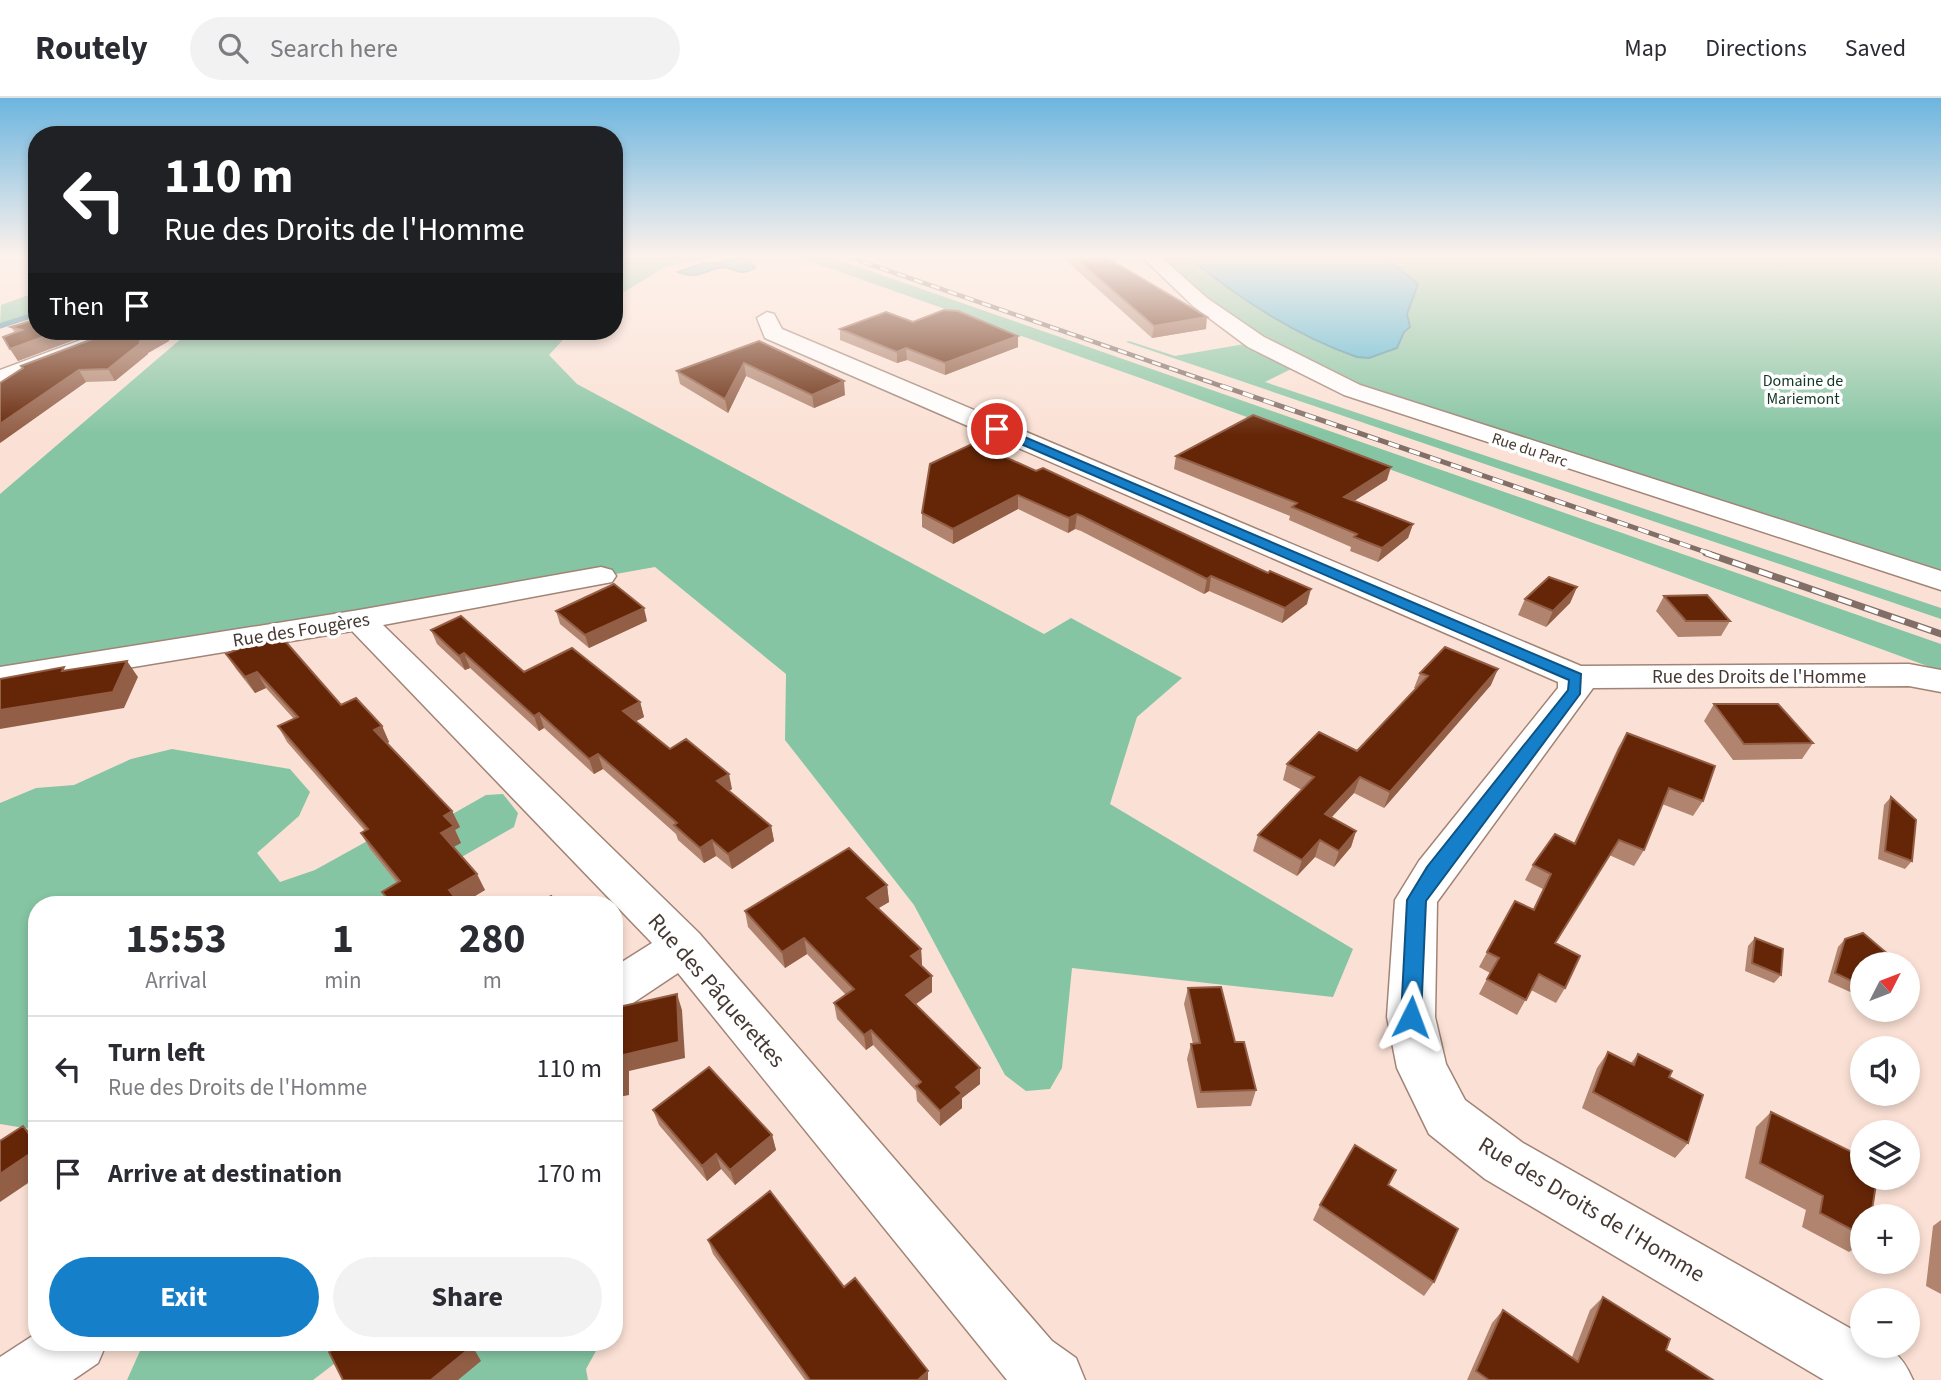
<!DOCTYPE html>
<html lang="en">
<head>
<meta charset="utf-8">
<style>
  :root { --surface:#fff; --page:#f2f2f3; --text:#2b2b33; --muted:#7c7c81; --line:#e1e1e2; --accent:#157fc9 }
  body { margin:0; font-family:"Source Sans 3",sans-serif; background:var(--page); color:var(--text); height:100vh; display:flex; flex-direction:column; font-size:26px; white-space:nowrap }
  * { box-sizing:border-box; margin:0 }
  p { font-size:23px; color:var(--muted) }
  .icon { flex:none; width:38px; height:38px; fill:none; stroke:currentColor; stroke-width:2; stroke-linecap:round; stroke-linejoin:round }
  .map { position:relative; flex:1; overflow:hidden }
  .sheet { position:absolute; left:28px; top:798px; width:595px; height:455px; display:flex; flex-direction:column; background:var(--surface); border-radius:28px; box-shadow:0 4px 10px #0003 }
  .sheet>* { flex:none }
  .guide { position:absolute; left:28px; top:28px; width:595px; height:214px; border-radius:28px; box-shadow:0 4px 10px #0003; background:#202124; color:#fff; overflow:hidden }
  .needle { width:46px; rotate:48deg }
  .buttons { position:absolute; left:1850px; top:854px; display:grid; gap:14px }
  .buttons a { display:grid; place-items:center; width:70px; height:70px; border-radius:50%; background:var(--surface); box-shadow:0 4px 10px #0003; font-size:35px }
  .pin { position:absolute; display:grid; place-items:center; width:60px; height:60px; color:#fff; margin:-30px; border:4px solid #fff; border-radius:50%; box-shadow:0 2px 7px #0007 }
  .me { position:absolute; width:77px; margin:-38px; rotate:3deg; stroke-linejoin:round; filter:drop-shadow(0 0 5px #0008) }
  .turn { display:flex; align-items:center; gap:24px; height:147px; padding:0 21px; font-size:32px }
  .turn .icon { width:91px; height:91px; stroke-width:2.5 }
  .turn b { display:block; font-size:49px; line-height:60px }
  .then { display:flex; align-items:center; height:66px; padding:0 21px; background:#0003; gap:14px; font-size:26px }
  .eta { display:flex; justify-content:space-evenly; align-items:center; height:119px; text-align:center }
  .eta b { font-size:42px; font-weight:700; line-height:49px }
  .action { display:flex; gap:14px; margin-top:auto; padding:14px 21px }
  .action a { flex:1; height:80px; border-radius:42px; background:var(--accent); color:#fff; font-size:28px; font-weight:700; line-height:80px; text-align:center }
  .action a+a { background:var(--page); color:var(--text) }
  ul { padding:0; list-style:none }
  li { display:flex; align-items:center; gap:21px; height:105px; padding:0 21px; border-top:2px solid var(--line) }
  li div { flex:1 }
  li b { display:block; font-size:26px }
  li em { font-style:normal }
  header { display:flex; align-items:center; gap:42px; box-sizing:border-box; height:98px; padding:0 35px; background:var(--surface); border-bottom:2px solid var(--line) }
  header strong { font-size:33px }
  nav { display:flex; gap:38px; margin-inline-start:auto; font-size:24px }
  .search { width:490px; height:63px; background:var(--page); display:flex; align-items:center; gap:18px; box-sizing:border-box; padding:0 24px; border-radius:38px; color:var(--muted); font-size:26px }
  .map>svg:first-child { display:block }
</style>
</head>
<body>
<header>
<strong>Routely</strong>
<div class="search"><svg class="icon" aria-label="search" viewBox="0 0 24 24"><circle cx="10" cy="10" r="6"/><path d="M15 15l6 6"/></svg>Search here</div>
<nav><a>Map</a><a>Directions</a><a>Saved</a></nav>
</header>
<div class="map">
<svg width="1941" height="1282" viewBox="0 0 1941 1282">
  <rect width="100%" height="100%" fill="#fbe1d5"/>
  <path fill="#85c5a3" d="M614,158H721L667,168L614,200Z
    M795,158H827L1941,546V573L1143,281Z
    M1161,158H1941V475C1825,438 1708,401 1592,364C1443,316 1270,279 1161,158Z
    M37,194V216L0,228L1,207Z
    M190,233H571L549,257L577,286L1044,536L1071,520L1182,580L1137,619L1110,706L1353,851L1333,899L1072,870L1062,970L1050,991L1026,993L1005,977L914,807L785,642L786,576L655,469L359,522L0,580V396Z
    M1129,243L1175,258L1256,244L1299,267L1265,284L1941,510V521L1126,244Z
    M172,651L290,671L310,694L299,718L257,755L280,784L315,772L398,726L442,722L486,697L503,696L518,715L514,729L378,807H37V1032L0,1026V705L36,690L74,687L131,661Z
    M144,1244H348L338,1263L313,1282H127Z
    M463,1244H601L586,1271L588,1282H457Z"/>
  <path fill="#53b6d1" stroke="#4f90a2" stroke-width="2" d="M1187,158H1388L1391,164L1418,186L1407,216L1410,229L1404,234L1397,250L1369,260L1357,259C1296,238 1237,199 1187,158Z
    M736,160L750,162L755,170C739,179 735,170 723,169C710,169 700,183 678,174L704,165L714,166Z"/>
  <g fill="none" stroke-linecap="round" stroke-linejoin="round">
    <path stroke="#4f90a2" stroke-width="5" d="M0,228L37,216"/>
    <defs>
      <path id="minor" d="M1141,158H1160L1207,200L1264,239L1360,287L1941,473V492L1344,297L1248,249L1193,208Z
        M767,214L774,216L782,231L1581,568L1909,566L1941,572V594L1909,588L1593,590L1437,804L1435,919L1446,966L1465,1002L1523,1045L1862,1237V1248C1892,1248 1901,1255 1913,1282H1824L1485,1081L1429,1036L1397,970L1387,919L1395,802L1419,763L1558,590V584L765,240L757,220Z
        M105,233H136L132,237L0,288V272Z
        M601,469L612,472L616,478L612,484L383,527L699,835L1052,1243L1076,1260L1085,1282H1007L678,875L630,907L614,912V869L652,845L352,533L0,591V569L359,512Z
        M37,1235V1244H107L98,1265L73,1282H0V1259Z"/>
    </defs>
    <use href="#minor" stroke="#a18476" stroke-width="3"/>
    <use href="#minor" fill="#fff" fill-rule="evenodd"/>
    <defs>
      <path id="rail-far2" d="M846,158L1227,290"/>
      <path id="rail-far1" d="M1222,288L1711,456"/>
      <path id="rail" d="M1706,455L1941,536"/>
    </defs>
    <use href="#rail-far2" stroke="#816f67" stroke-width="4.5"/>
    <use href="#rail-far1" stroke="#816f67" stroke-width="5"/>
    <use href="#rail" stroke="#816f67" stroke-width="7"/>
    <use href="#rail-far2" stroke="#fff" stroke-width="2.5" stroke-dasharray="9" stroke-linecap="butt"/>
    <use href="#rail-far1" stroke="#fff" stroke-width="3.5" stroke-dasharray="11" stroke-linecap="butt"/>
    <use href="#rail" stroke="#fff" stroke-width="4.5" stroke-dasharray="14" stroke-linecap="butt"/>
  </g>
  <path fill="#b0846e" d="M1061,158H1104L1206,231L1152,240Z
    M913,224L1018,238V249L945,277L907,262L897,265L840,242V231Z
    M11,229L37,233H98L18,263L3,239L15,235Z
    M114,233L165,235L169,243L148,255V256L115,283L86,284L0,345Z
    M759,243L845,297L814,310L746,278L728,315L680,286L677,273Z
    M974,345L1307,506L1282,525L1209,493L1204,496L1081,433L1075,431L1068,435L1018,411L953,446L922,429V415Z
    M1176,358L1387,382L1354,403L1413,426L1408,440L1378,464L1350,453L1351,449L1289,422L1290,418L1174,371Z
    M1577,489L1570,505L1546,529L1518,517L1525,501Z
    M1664,498L1730,523L1721,538L1678,539L1656,513Z
    M556,513L647,523L589,550L560,526Z
    M431,532L524,574L640,604L644,619L636,623L670,651L732,691L729,693L771,728L774,743L732,771L716,758L704,765L678,742L676,736L603,671L594,676L544,630L539,633L470,570L465,572L437,546Z
    M226,556L341,607L382,628L389,644L388,645L452,713L460,729L455,732L461,745L453,749L485,792L460,807H389L382,794L397,785L370,751L361,735L365,733L287,644L278,628L294,621L266,590L255,595L236,571Z
    M1420,575L1491,587L1384,710L1354,695L1331,719L1356,733L1351,749L1334,769L1315,759L1297,778L1253,753L1258,737L1302,692L1283,682L1287,666L1357,653L1416,591L1414,590Z
    M1714,606L1813,645L1802,661L1733,662L1704,623Z
    M1627,635L1703,703L1693,718L1662,706L1644,752L1634,768L1609,757L1555,846L1565,890L1556,905L1531,892L1517,917L1479,896L1490,875L1479,869L1515,803L1533,811L1543,791L1525,782L1533,767L1574,745L1618,650Z
    M1891,699L1912,763L1905,771L1878,761L1884,707Z
    M887,787L889,804L878,810L921,851L922,867L921,868L932,878V894L915,906L980,970V986L962,1000V1010L940,1028L917,1003L916,993L873,947L866,952L837,921L834,905L846,897L807,856L785,870L748,829L745,813Z
    M1755,840L1781,877L1774,885L1745,873L1748,848Z
    M1845,841L1889,857L1881,865L1862,866V895L1859,898L1828,884L1838,849Z
    M1188,890L1235,944L1256,992L1251,1008L1197,1010L1187,961L1191,946H1193L1184,906Z
    M1608,954L1631,965L1638,956L1669,979L1688,1045L1675,1060L1582,1010L1597,970Z
    M653,1012L772,1037L776,1052L735,1087L721,1071L707,1083L659,1027Z
    M1771,1014L1862,1118V1145L1849,1154L1802,1129L1806,1112L1745,1080L1756,1029Z
    M1388,1087L1434,1184L1424,1198L1313,1122L1320,1107Z
    M1941,1122V1196L1926,1188L1933,1128Z
    M708,1142L844,1189L928,1282H805L713,1156Z
    M1603,1199L1666,1252L1713,1282H1467L1492,1225L1503,1212L1572,1259L1590,1212Z"/>
  <path fill="#925e46" d="M1207,219L1206,231L1152,240L1154,228Z
    M60,233H98L18,263L10,251Z
    M147,233H171L165,235L169,243L148,255V256L115,283L108,271Z
    M1018,238V249L945,277V265Z
    M906,250L907,262L897,265V254Z
    M744,265L746,278L728,315L725,301Z
    M79,272L86,284L0,345V326Z
    M844,283L845,297L814,310L812,297Z
    M1391,369L1387,382L1340,412L1344,399Z
    M1018,397V411L953,446V431Z
    M1077,416L1075,431L1068,435L1069,420Z
    M1413,426L1408,440L1378,464L1382,450Z
    M1211,478L1209,493L1204,496L1207,481Z
    M1577,489L1570,505L1546,529L1553,513Z
    M1311,491L1307,506L1282,525L1285,510Z
    M644,510L647,523L589,550L585,537Z
    M464,555L470,570L465,572L459,558Z
    M127,563L138,579L124,610L0,631V612Z
    M1498,571L1491,587L1384,710L1390,694Z
    M257,574L266,590L255,595L245,579Z
    M640,604L644,619L627,628L623,613Z
    M539,615L544,630L539,633L534,618Z
    M382,628L389,644L382,648L374,632Z
    M598,656L603,671L594,676L589,661Z
    M729,676L732,691L720,698L717,683Z
    M1360,679L1354,695L1320,732L1325,716Z
    M452,713L460,729L455,732L461,745L448,752L441,735L444,718Z
    M771,728L774,743L732,771L728,756Z
    M1356,733L1351,749L1334,769L1339,753Z
    M712,742L716,758L704,765L700,750Z
    M1320,742L1315,759L1297,778L1302,762Z
    M477,776L485,792L460,807L449,792Z
    M887,787L889,804L869,816L867,800Z
    M804,840L807,856L785,870L782,854Z
    M921,851L922,867L912,874L911,858Z
    M1889,857L1881,865L1870,866L1874,862Z
    M932,878V894L907,913L906,897Z
    M677,896L682,912L685,960L629,973V997L614,1000V983L623,957Z
    M871,932L873,947L866,952L864,937Z
    M980,970V986L962,1000V1010L940,1028V1013L956,989Z
    M23,1028L37,1040V1047Z
    M772,1037L776,1052L735,1087L730,1072Z
    M37,1051V1079L0,1104V1076Z
    M716,1056L721,1071L707,1083L702,1068Z
    M467,1244H470L481,1263L458,1282H431Z
    M928,1273V1282H918Z"/>
  <path fill="#652608" stroke="#925e46" stroke-width="2" d="M1073,158H1104L1207,219L1154,228Z
    M944,212L958,213L1018,238L945,265L906,250L897,254L840,231L886,214L913,224Z
    M37,221V233H60L10,251L3,239L22,232L11,229Z
    M114,233H160L139,244H142L108,271L79,272L0,326V285L23,270L21,268Z
    M759,243L844,283L812,297L744,265L725,301L677,273Z
    M1253,317L1391,369L1344,399L1413,426L1382,450L1354,439L1357,436L1292,409L1297,405L1176,358Z
    M974,345L1036,373L1043,370L1268,475L1270,473L1311,491L1285,510L1211,478L1207,481L1082,418L1077,416L1069,420L1018,397L953,431L922,415L930,366Z
    M1549,479L1577,489L1553,513L1525,501Z
    M614,486L644,510L585,537L556,513Z
    M1707,497L1730,523H1686L1664,498Z
    M461,518L524,574L572,550L640,604L623,613L670,651L686,641L729,676L717,683L771,728L728,756L712,742L700,750L674,727L677,725L598,656L589,661L539,615L534,618L464,555L459,558L431,532Z
    M278,535L341,607L356,600L382,628L374,632L452,713L444,718L454,728L441,735L477,776L449,792L460,806L390,807L392,806L382,794L400,783L361,735L368,731L278,628L298,619L257,574L245,579L226,556Z
    M1445,549L1498,571L1390,694L1360,679L1325,716L1356,733L1339,753L1320,742L1302,762L1258,737L1314,679L1287,666L1319,634L1357,653L1428,578L1420,575Z
    M127,563L113,594L0,612V581L64,569L62,573Z
    M1714,606H1778L1813,645L1744,646Z
    M1627,635L1715,668L1703,703L1669,690L1644,752L1619,742L1555,845L1580,858L1565,890L1539,876L1526,902L1487,881L1499,860L1487,854L1515,803L1534,812L1551,776L1533,767L1555,736L1575,746Z
    M1891,699L1916,722L1912,763L1885,753Z
    M849,750L887,787L867,800L921,851L911,858L932,878L906,897L980,970L956,989L962,995L940,1013L916,988L921,984L871,932L864,937L834,905L854,891L804,840L782,854L745,813Z
    M551,798L559,807H537Z
    M1863,835L1889,857L1874,862L1873,866H1862V888L1835,875L1845,841Z
    M1755,840L1783,851L1781,877L1752,865Z
    M1221,889L1235,944H1244L1256,992L1201,994L1191,946L1200,945L1188,890Z
    M677,896L679,944L623,957L622,982L614,983V910Z
    M1608,954L1634,967L1638,956L1672,973L1669,979L1703,997L1688,1045L1593,994Z
    M709,969L772,1037L730,1072L716,1056L702,1068L653,1012Z
    M1771,1014L1862,1059V1080H1877L1871,1118H1862V1137L1820,1115L1823,1098L1760,1065Z
    M23,1028L37,1047V1051L0,1076V1043Z
    M1355,1047L1396,1072L1388,1087L1458,1131L1434,1184L1320,1107Z
    M770,1093L844,1189L855,1180L928,1273L918,1282H810L708,1142Z
    M37,1159V1172L33,1161Z
    M1603,1199L1670,1241L1666,1252L1713,1282H1489L1476,1273L1503,1212L1578,1264Z
    M342,1244H467L470,1250L431,1282H343L329,1254Z"/>
  <linearGradient id="sky" x2="0" y2="1"><stop stop-color="#6cb5df"/><stop offset="0.47" stop-color="#fdf2ec"/><stop offset="1" stop-color="#fdf2ec" stop-opacity="0"/></linearGradient>
  <rect width="1941" height="337" fill="url(#sky)"/>
  <path fill="#157fc9" stroke="#0e5383" stroke-width="2" d="M993,329H1001L1581,576L1580,596L1426,803L1421,919L1418,925L1411,928L1404,925L1401,919L1407,802L1427,769L1568,592L1569,582L993,334Z"/>
  <g text-anchor="middle" stroke-width="7" stroke-linejoin="round" paint-order="stroke">
    <g font-size="16" fill="#123625" stroke="#fff">
      <text x="1803" y="288">Domaine de<tspan x="1803" dy="18">Mariemont</tspan></text>
    </g>
    <g font-size="16" fill="#463933" stroke="#fff">
      <text transform="translate(1530 351) rotate(18)" y="6">Rue du Parc</text>
    </g>
    <g font-size="19" fill="#463933" stroke="#fff">
      <text transform="translate(301 531) rotate(-9)" y="7">Rue des Fougères</text>
      <text x="1759" y="585">Rue des Droits de l'Homme</text>
    </g>
    <g font-size="23" fill="#463933" stroke="#fff">
      <text transform="translate(717 892) rotate(49)" y="8">Rue des Pâquerettes</text>
      <text transform="translate(1592 1111) rotate(31)" y="8">Rue des Droits de l'Homme</text>
    </g>
  </g>
</svg>
<div class="buttons">
<a><svg class="needle" viewBox="-14 -14 28 28"><path d="M0-13l5 13h-10z" fill="#e53935"/><path d="M0 13l5-13h-10z" fill="#7c7c81"/></svg></a>
<a><svg class="icon" aria-label="sound" viewBox="0 0 24 24"><path d="M4 9h4l5-4v14l-5-4H4zM17 9q2 3 0 6"/></svg></a>
<a><svg class="icon" aria-label="layers" viewBox="0 0 24 24"><path d="M12 4l9 5-9 5-9-5zM3 14l9 5 9-5"/></svg></a>
<a>+</a>
<a>−</a>
</div>
<div class="pin" style="left:997px;top:331px;background:#d93025"><svg class="icon" aria-label="arrive" viewBox="0 0 24 24"><path d="M6 21V4h12l-3 4 3 4H6"/></svg></div>
<svg class="me" style="left:1411px;top:919px" viewBox="-20 -20 40 40"><path d="M0-17L14 15 0 8-14 15z" fill="#157fc9" stroke="#fff" stroke-width="4"/></svg>
<div class="guide">
<div class="turn"><svg class="icon" aria-label="left" viewBox="0 0 24 24"><path d="M17 20v-9H6M10 6l-5 5 5 5"/></svg><div><b>110 m</b>Rue des Droits de l'Homme</div></div>
<div class="then">Then<svg class="icon" aria-label="arrive" viewBox="0 0 24 24"><path d="M6 21V4h12l-3 4 3 4H6"/></svg></div>
</div>
<section class="sheet">
<div class="eta">
<div><b>15:53</b><p>Arrival</p></div>
<div><b>1</b><p>min</p></div>
<div><b>280</b><p>m</p></div>
</div>
<ul>
<li><svg class="icon" aria-label="left" viewBox="0 0 24 24"><path d="M17 20v-9H6M10 6l-5 5 5 5"/></svg><div><b>Turn left</b><p>Rue des Droits de l'Homme</p></div><em>110 m</em></li>
<li><svg class="icon" aria-label="arrive" viewBox="0 0 24 24"><path d="M6 21V4h12l-3 4 3 4H6"/></svg><div><b>Arrive at destination</b></div><em>170 m</em></li>
</ul>
<div class="action"><a>Exit</a><a>Share</a></div>
</section>
</div>
</body>
</html>
